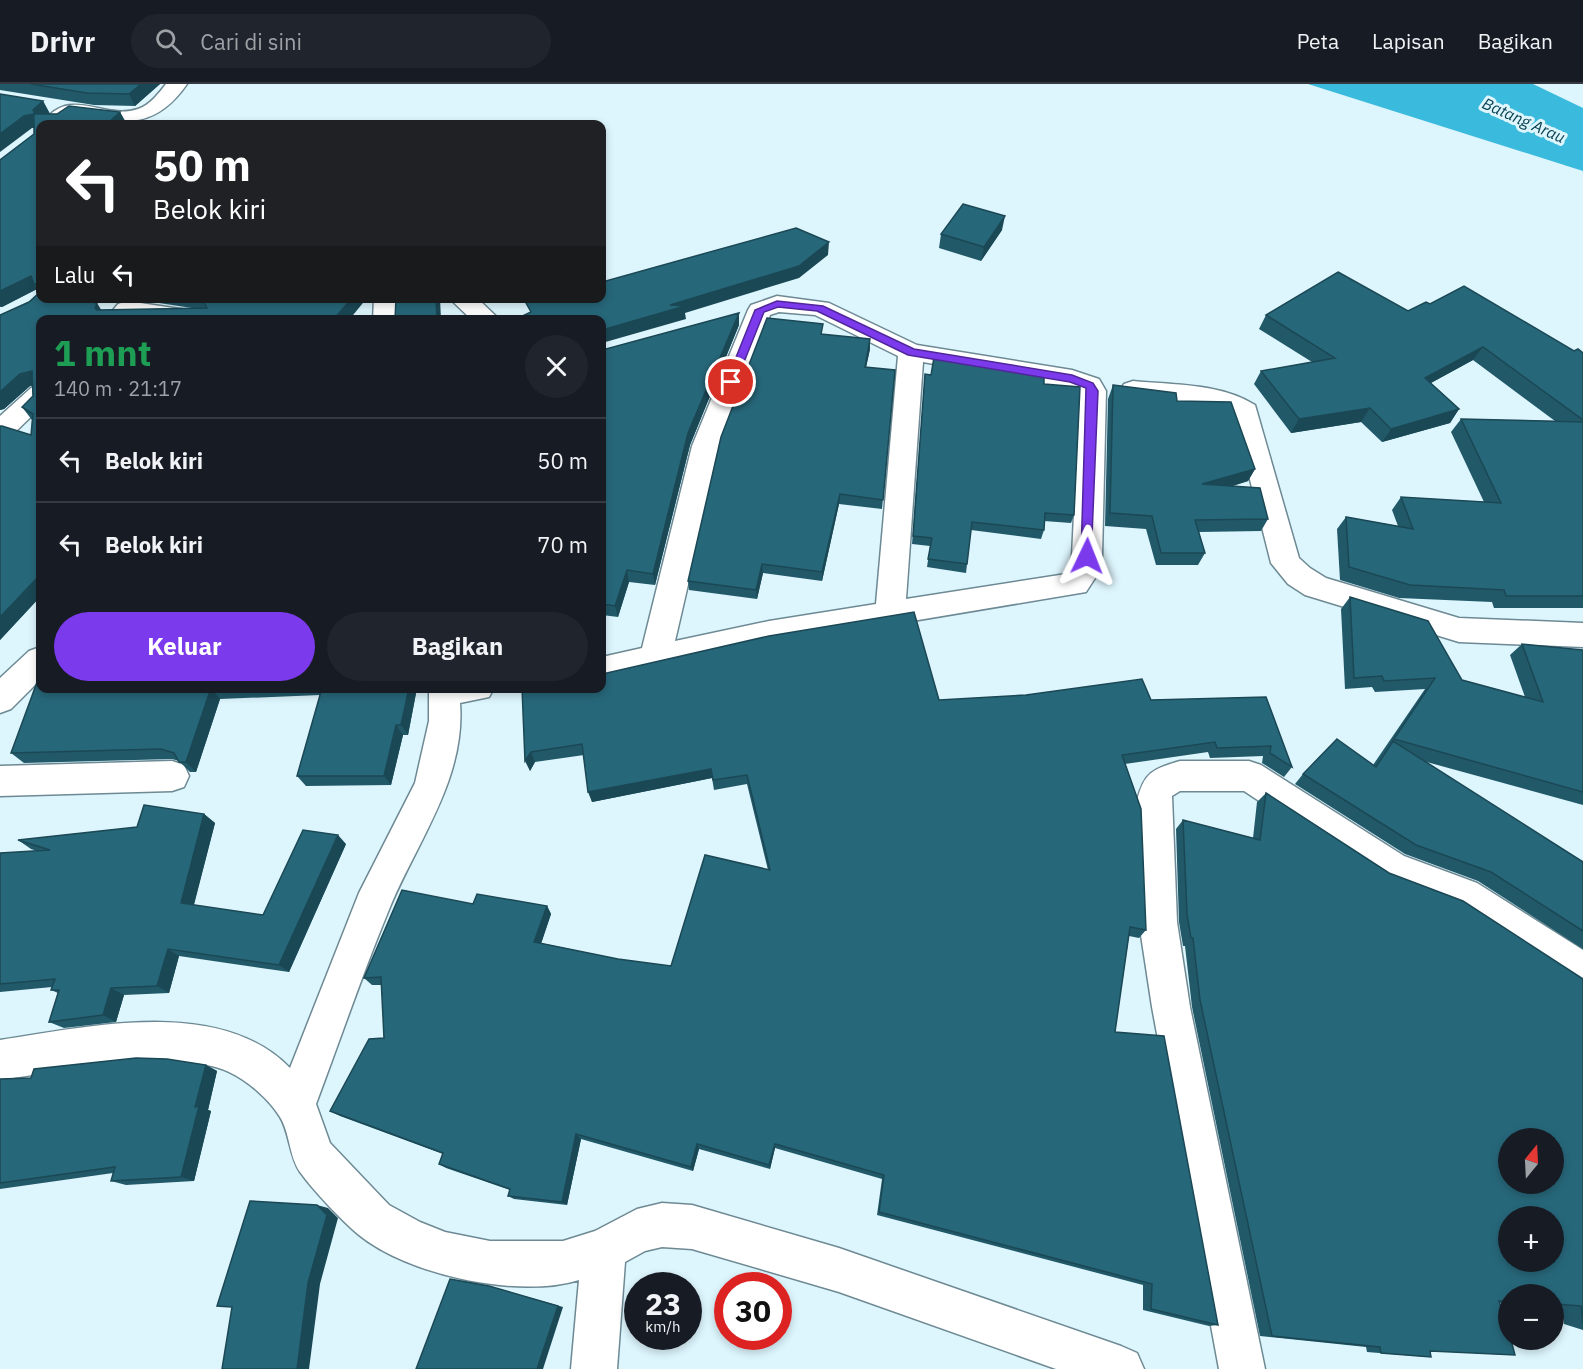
<!DOCTYPE html>
<html lang="id">
<head>
<meta charset="utf-8">
<style>
  :root { --surface:#171b24; --page:#20242c; --text:#f1f3f6; --muted:#9ea1a6; --line:#363941; --accent:#7c3aed }
  body { margin:0; font-family:"IBM Plex Sans",sans-serif; background:var(--page); color:var(--text); height:100vh; display:flex; flex-direction:column; font-size:22px; white-space:nowrap }
  * { box-sizing:border-box; margin:0 }
  p { font-size:20px; color:var(--muted) }
  .icon { flex:none; width:33px; height:33px; fill:none; stroke:currentColor; stroke-width:2; stroke-linecap:round; stroke-linejoin:round }
  .map { position:relative; flex:1; overflow:hidden }
  .drawer { position:absolute; left:36px; top:231px; width:570px; height:378px; display:flex; flex-direction:column; background:var(--surface); border-radius:12px; box-shadow:0 3px 9px #0003 }
  .drawer>* { flex:none }
  .guide { position:absolute; left:36px; top:36px; width:570px; height:183px; border-radius:12px; box-shadow:0 3px 9px #0003; background:#202124; color:#fff; overflow:hidden }
  .needle { width:39px; rotate:18deg }
  .tools { position:absolute; left:1498px; top:1044px; display:grid; gap:12px }
  .tools a { display:grid; place-items:center; width:66px; height:66px; border-radius:50%; background:var(--surface); box-shadow:0 3px 9px #0003; font-size:30px }
  .speed { position:absolute; left:624px; top:1188px; display:flex; gap:12px; font-size:30px; font-weight:700; text-align:center }
  .speed>* { display:grid; place-content:center; width:78px; height:78px; border-radius:50%; background:var(--surface); box-shadow:0 3px 9px #0003; line-height:1 }
  .speed small { font-size:15px; font-weight:400 }
  .speed .limit { border:9px solid #d22; background:#fff; color:#111 }
  .pin { position:absolute; display:grid; place-items:center; width:51px; height:51px; color:#fff; margin:-26px; border:3px solid #fff; border-radius:50%; box-shadow:0 2px 6px #0007 }
  .me { position:absolute; width:66px; margin:-33px; rotate:2deg; stroke-linejoin:round; filter:drop-shadow(0 0 4px #0008) }
  .turn { display:flex; align-items:center; gap:21px; height:126px; padding:0 18px; font-size:27px }
  .turn .icon { width:78px; height:78px; stroke-width:2.5 }
  .turn b { display:block; font-size:42px; line-height:51px }
  .then { display:flex; align-items:center; height:57px; padding:0 18px; background:#0003; gap:12px; font-size:22px }
  .round { display:grid; place-items:center; flex:none; width:63px; height:63px; border-radius:32px; background:var(--page) }
  .head { display:flex; align-items:center; justify-content:space-between; height:102px; padding:0 18px }
  h1 { font-size:36px; font-weight:700; line-height:45px; color:#1e9e55 }
  .primary-button { display:flex; gap:12px; margin-top:auto; padding:12px 18px }
  .primary-button a { flex:1; height:69px; border-radius:36px; background:var(--accent); color:#fff; font-size:24px; font-weight:700; line-height:69px; text-align:center }
  .primary-button a+a { background:var(--page); color:var(--text) }
  ul { padding:0; list-style:none }
  li { display:flex; align-items:center; gap:18px; height:84px; padding:0 18px; border-top:2px solid var(--line) }
  li div { flex:1 }
  li b { display:block; font-size:22px }
  li em { font-style:normal }
  header { display:flex; align-items:center; gap:36px; box-sizing:border-box; height:84px; padding:0 30px; background:var(--surface); border-bottom:2px solid var(--line) }
  header strong { font-size:28px }
  nav { display:flex; gap:33px; margin-inline-start:auto; font-size:21px }
  .search { width:420px; height:54px; background:var(--page); display:flex; align-items:center; gap:15px; box-sizing:border-box; padding:0 21px; border-radius:33px; color:var(--muted); font-size:22px }
  .map>svg:first-child { display:block }
</style>
</head>
<body>
<header>
<strong>Drivr</strong>
<div class="search"><svg class="icon" aria-label="search" viewBox="0 0 24 24"><circle cx="10" cy="10" r="6"/><path d="M15 15l6 6"/></svg>Cari di sini</div>
<nav><a>Peta</a><a>Lapisan</a><a>Bagikan</a></nav>
</header>
<div class="map">
<svg width="1583" height="1285" viewBox="0 0 1583 1285">
  <rect width="100%" height="100%" fill="#ddf5fd"/>
  <path fill="#3abadc" d="M1308,0H1533L1583,24V87Z"/>
  <g fill="none" stroke-linecap="round" stroke-linejoin="round">
    <defs>
      <path id="minor" d="M166,0H187C155,46 125,39 76,32L64,40H42C70,0 103,37 138,25C150,21 159,9 166,0Z
        M777,212L829,219L917,261L1072,286L1099,295L1106,307L1102,472L1099,488L1086,508L769,561L602,599V573L642,564L692,362L748,226L751,221ZM779,228L815,231L898,272L876,520L769,537L675,557L720,362L770,231ZM923,278L1080,307L1072,472L1066,490L906,515Z
        M374,214H398L397,236H373Z
        M449,214H477L500,236H472Z
        M127,217L200,228L209,231L212,236H105L118,220Z
        M1133,297C1173,301 1220,299 1255,321L1299,474L1310,484L1326,494L1459,534L1583,539V563L1459,558L1305,511L1288,500L1271,479L1234,332L1209,322L1124,312L1120,306L1124,300Z
        M40,301V324L9,354L0,356V332L31,304Z
        M40,563V596L11,625L0,629V594L29,567Z
        M429,604H494L489,613L460,619C466,696 415,760 388,828C362,891 340,956 316,1020L330,1059L389,1121L420,1138L445,1148L490,1157H563L595,1147L637,1125L662,1119L692,1121L839,1164L1121,1262L1137,1269L1144,1285H1056L839,1208L692,1165L662,1163L645,1167L625,1178L617,1285H571L579,1196C519,1215 408,1191 359,1151C343,1138 312,1105 300,1088C289,1072 290,1049 280,1033C269,1015 248,997 229,988C178,964 57,988 0,996V956C88,943 220,912 290,984L359,809L415,699L429,637Z
        M172,677L184,681L189,692L184,703L172,707L0,712V682Z
        M1180,677H1249L1261,681L1404,772L1477,799L1583,866V907L1570,901L1451,823L1379,796L1244,707H1180L1172,712L1177,838L1190,923L1265,1285H1219L1152,923L1139,838L1137,717C1144,688 1153,685 1180,677Z"/>
    </defs>
    <use href="#minor" stroke="#6d8993" stroke-width="3"/>
    <use href="#minor" fill="#fff" fill-rule="evenodd"/>
  </g>
  <path fill="#225969" d="M0,0H160L135,22L94,21L0,6Z
    M43,17L50,30H49L120,28L127,40H40V209L37,205L2,223H0V76L34,50V44H32Z
    M1002,146L981,177L939,164L941,150Z
    M126,214H367L40,236V513L0,556V342L31,351L32,336L22,323L33,312L32,302H30L4,325L0,326V231L29,218L101,226L192,224Z
    M1430,220L1574,267L1583,269V524H1494L1492,518L1399,514L1340,496L1337,445L1346,433L1398,442L1392,426L1401,413L1484,418L1451,348L1461,335L1555,337L1473,276L1431,299L1459,325L1450,339L1382,358L1361,338L1291,349L1254,300L1261,287L1312,278L1259,245L1266,231L1408,227Z
    M739,229V241L690,361L655,501L629,498L618,533L602,531V266Z
    M823,250L870,265L866,283L895,286L882,425L839,420L822,497L763,489L757,515L689,506L688,497Z
    M925,290L1044,300L1074,431L1071,439L1044,437V446L1041,455L971,446L966,489L927,483L930,462L912,460Z
    M1113,301L1177,317L1255,385L1248,397L1233,402L1268,435L1261,447L1199,448L1205,469L1198,481H1156L1146,445L1105,442L1108,315Z
    M1350,513L1462,596L1525,613L1510,571L1522,560L1583,566V721L1423,677L1583,778V865L1478,797L1405,770L1295,700L1303,690L1373,681L1425,605L1375,608L1372,603L1345,605L1341,525Z
    M40,604H417L408,651H403L391,701L306,702L297,692L320,611L220,615L196,688H190L179,677L172,675L24,679L11,669Z
    M522,604L939,616H1151L1266,613L1292,683L1284,693L1262,679L1263,672L1210,674L1208,668L1125,680L1146,846L1139,854L1129,852L1115,948L1218,1241L1209,1242L1143,1226V1201L877,1131L882,1095L775,1064L770,1085L699,1065L693,1087L581,1055L567,1121L514,1115L508,1112L510,1106L446,1084L439,1080L443,1070L340,1032L330,1027L384,954L382,901H372L364,894L473,820L547,822L551,830L541,859L618,875L671,882L768,786L747,700L714,706L712,694L592,718L584,671L535,678L530,687Z
    M1266,709L1389,789L1583,895V1246L1564,1240L1562,1223L1554,1222V1210H1509V1219H1500L1515,1271L1430,1267L1431,1273L1416,1272L1367,1268L1366,1263L1260,1252L1192,923L1185,862H1183L1179,838L1176,745L1183,736L1253,754L1257,718Z
    M204,730L215,739L194,821L263,831L346,760L289,888L179,872L169,909L124,911L116,938L64,944L49,938L58,909L51,906L52,903L0,908V769L37,767L31,765L18,756L137,743Z
    M206,981L217,987L208,1026L211,1027L194,1097L126,1101L111,1097L113,1089L0,1105V995L31,994Z"/>
  <path fill="#1b4855" d="M141,0H160L135,22L129,10Z
    M43,17L50,30L40,38L35,30L33,26Z
    M120,28L126,40H107Z
    M34,30L40,42L32,44L0,68V50L24,32Z
    M1005,132L1002,146L981,177L984,163Z
    M829,158L828,171L799,194L685,229L686,235L602,259V246L670,221Z
    M31,192L34,200L37,205L2,223L0,221V207Z
    M352,214H367L349,236H333Z
    M436,214H440L441,236H437Z
    M97,219L105,232L95,224Z
    M739,229V241L690,361L655,501L653,490L688,349Z
    M870,255V265L864,293L865,283Z
    M1483,263L1473,276L1416,307L1425,294Z
    M32,287L40,299L30,302L4,325L0,326V308L20,290Z
    M1370,324L1361,338L1291,349L1299,335Z
    M1459,325L1450,339L1382,358L1391,345Z
    M1255,385L1248,397L1196,413L1202,400Z
    M840,410L839,420L822,497V488Z
    M762,480L763,489L757,515L756,506Z
    M627,486L629,498L618,533L615,522Z
    M40,491V513L0,556V533Z
    M211,604L220,615L196,688L186,678Z
    M409,604H417L408,651L401,641Z
    M396,641L403,651L391,701L384,692Z
    M531,668L535,678L530,687L525,677Z
    M711,685L712,694L592,718L588,708Z
    M204,730L215,739L192,827L181,819Z
    M338,751L346,760L289,888L279,881Z
    M547,822L551,830L539,866L534,858Z
    M168,865L179,872L169,909L157,902Z
    M111,904L124,911L116,938L103,931Z
    M206,981L217,987L208,1026L211,1027L194,1097L181,1093L195,1023Z
    M576,1050L581,1055L567,1121L562,1118Z
    M697,1060L699,1065L693,1087L691,1083Z
    M775,1060V1064L770,1085L769,1081Z
    M317,1121L328,1124L338,1134L320,1200L309,1285H297Z
    M489,1202L563,1223L543,1285H537Z"/>
  <path fill="#27677a" stroke="#1b4855" stroke-width="1.5" fill-rule="evenodd" d="M31,0H141L129,10L87,9Z
    M0,10L43,17L33,26L35,30H57L69,22L120,28L107,40H40V200H34L31,192L0,207V76L34,50V30L24,32L0,50Z
    M963,120L1005,132L984,163L941,150Z
    M796,144L829,158L799,182L670,221L685,222L602,246V236H514L531,228L526,219L541,214H602V198Z
    M1338,188L1408,227L1426,218L1430,220L1464,202L1574,267L1578,265L1583,269V336L1483,263L1425,294L1459,325L1391,345L1370,324L1299,335L1261,287L1335,274L1266,231Z
    M39,209H40V214H69L97,219L95,224L97,226L207,224L203,217L196,214H352L333,236H40V491L0,533V342H2L31,351L33,330L22,323L33,312L32,287L20,290L0,308V231L29,218Z
    M396,214H436L437,236H395Z
    M739,229L688,349L653,490L627,486L615,522L602,520V266Z
    M767,234L823,240L821,250L870,255L865,283L895,286L883,416L840,410L822,488L762,480L756,506L688,497L721,353Z
    M934,273L1044,293V300L1080,303L1074,431L1045,429L1044,446L972,438L967,480L928,475L932,454L913,452L925,290L931,291Z
    M1113,301L1176,309L1177,317L1231,318L1255,385L1202,400L1260,404L1268,435L1195,436L1205,469H1161L1152,432L1110,429Z
    M1461,335L1583,338V512H1506L1504,506L1410,501L1349,483L1346,433L1413,445L1401,413L1501,419Z
    M1350,513L1428,537L1462,596L1543,618L1522,560L1583,566V708L1394,655L1435,594L1384,597L1382,592L1354,594Z
    M914,528L939,616L1026,611L1142,595L1151,616L1266,613L1292,683L1270,669L1271,662L1217,664L1215,658L1122,671L1141,725L1146,846L1130,843L1115,948L1164,952L1218,1241L1151,1225L1152,1200L879,1128L884,1091L775,1060L769,1081L697,1060L691,1083L576,1050L562,1118L508,1112L510,1105L439,1080L443,1069L330,1027L369,955L384,954L381,893L364,894L402,806L473,820L477,810L547,822L534,858L618,875L671,882L705,771L770,786L747,691L713,696L711,685L588,708L582,660L531,668L525,677L522,604H602V590L769,552Z
    M40,590V604H211L186,678H179L174,669L161,665L11,669Z
    M322,604H409L401,641H396L384,692H297Z
    M1337,655L1376,683L1393,657L1583,778V847L1491,788L1416,761L1303,690Z
    M1266,709L1389,789L1463,817L1583,895V1240L1581,1222L1554,1220V1210H1509V1217H1499L1509,1250V1256H1511L1515,1271L1430,1267L1431,1273L1381,1269L1380,1263L1272,1252L1200,916L1193,854H1191L1187,830L1183,736L1260,756ZM1509,1054H1554V1100H1509ZM1509,1132H1554V1178H1509Z
    M144,721L204,730L181,819L263,831L303,746L338,751L279,881L168,865L157,902L111,904L103,931L49,938L59,906H51L55,895L0,900V769L50,766L18,756L137,743Z
    M136,974L167,975L206,981L195,1023L199,1022L181,1093L111,1097L115,1083L0,1099V995L31,994L34,985Z
    M250,1117L317,1121L327,1131L308,1199L297,1285H222L232,1223L217,1222Z
    M450,1195L489,1202L558,1222L537,1285H416Z"/>
  <path fill="#7c3aed" stroke="#51269a" stroke-width="1.5" d="M777,217L823,222L914,265L1072,291L1093,299L1098,307L1091,476H1083L1081,472L1086,304L1070,298L908,271L817,227L778,223L764,228L736,298L727,301L726,298L755,226Z"/>
  <g text-anchor="middle" stroke-width="6" stroke-linejoin="round" paint-order="stroke">
    <g font-size="16" font-style="italic" fill="#063f4d" stroke="#ddf5fd">
      <text transform="translate(1524 36) rotate(24)" y="6">Batang Arau</text>
    </g>
  </g>
</svg>
<div class="tools">
<a><svg class="needle" viewBox="-14 -14 28 28"><path d="M0-13l5 13h-10z" fill="#e53935"/><path d="M0 13l5-13h-10z" fill="#9ea1a6"/></svg></a>
<a>+</a>
<a>−</a>
</div>
<div class="speed"><div>23<small>km/h</small></div><div class="limit">30</div></div>
<div class="pin" style="left:731px;top:298px;background:#d93025"><svg class="icon" aria-label="arrive" viewBox="0 0 24 24"><path d="M6 21V4h12l-3 4 3 4H6"/></svg></div>
<svg class="me" style="left:1087px;top:472px" viewBox="-20 -20 40 40"><path d="M0-17L14 15 0 8-14 15z" fill="#7c3aed" stroke="#fff" stroke-width="4"/></svg>
<div class="guide">
<div class="turn"><svg class="icon" aria-label="left" viewBox="0 0 24 24"><path d="M17 20v-9H6M10 6l-5 5 5 5"/></svg><div><b>50 m</b>Belok kiri</div></div>
<div class="then">Lalu<svg class="icon" aria-label="left" viewBox="0 0 24 24"><path d="M17 20v-9H6M10 6l-5 5 5 5"/></svg></div>
</div>
<section class="drawer">
<div class="head"><div><h1>1 mnt</h1><p>140 m · 21:17</p></div><a class="round"><svg class="icon" aria-label="close" viewBox="0 0 24 24"><path d="M6 6l12 12M18 6L6 18"/></svg></a></div>
<ul>
<li><svg class="icon" aria-label="left" viewBox="0 0 24 24"><path d="M17 20v-9H6M10 6l-5 5 5 5"/></svg><div><b>Belok kiri</b></div><em>50 m</em></li>
<li><svg class="icon" aria-label="left" viewBox="0 0 24 24"><path d="M17 20v-9H6M10 6l-5 5 5 5"/></svg><div><b>Belok kiri</b></div><em>70 m</em></li>
</ul>
<div class="primary-button"><a>Keluar</a><a>Bagikan</a></div>
</section>
</div>
</body>
</html>
